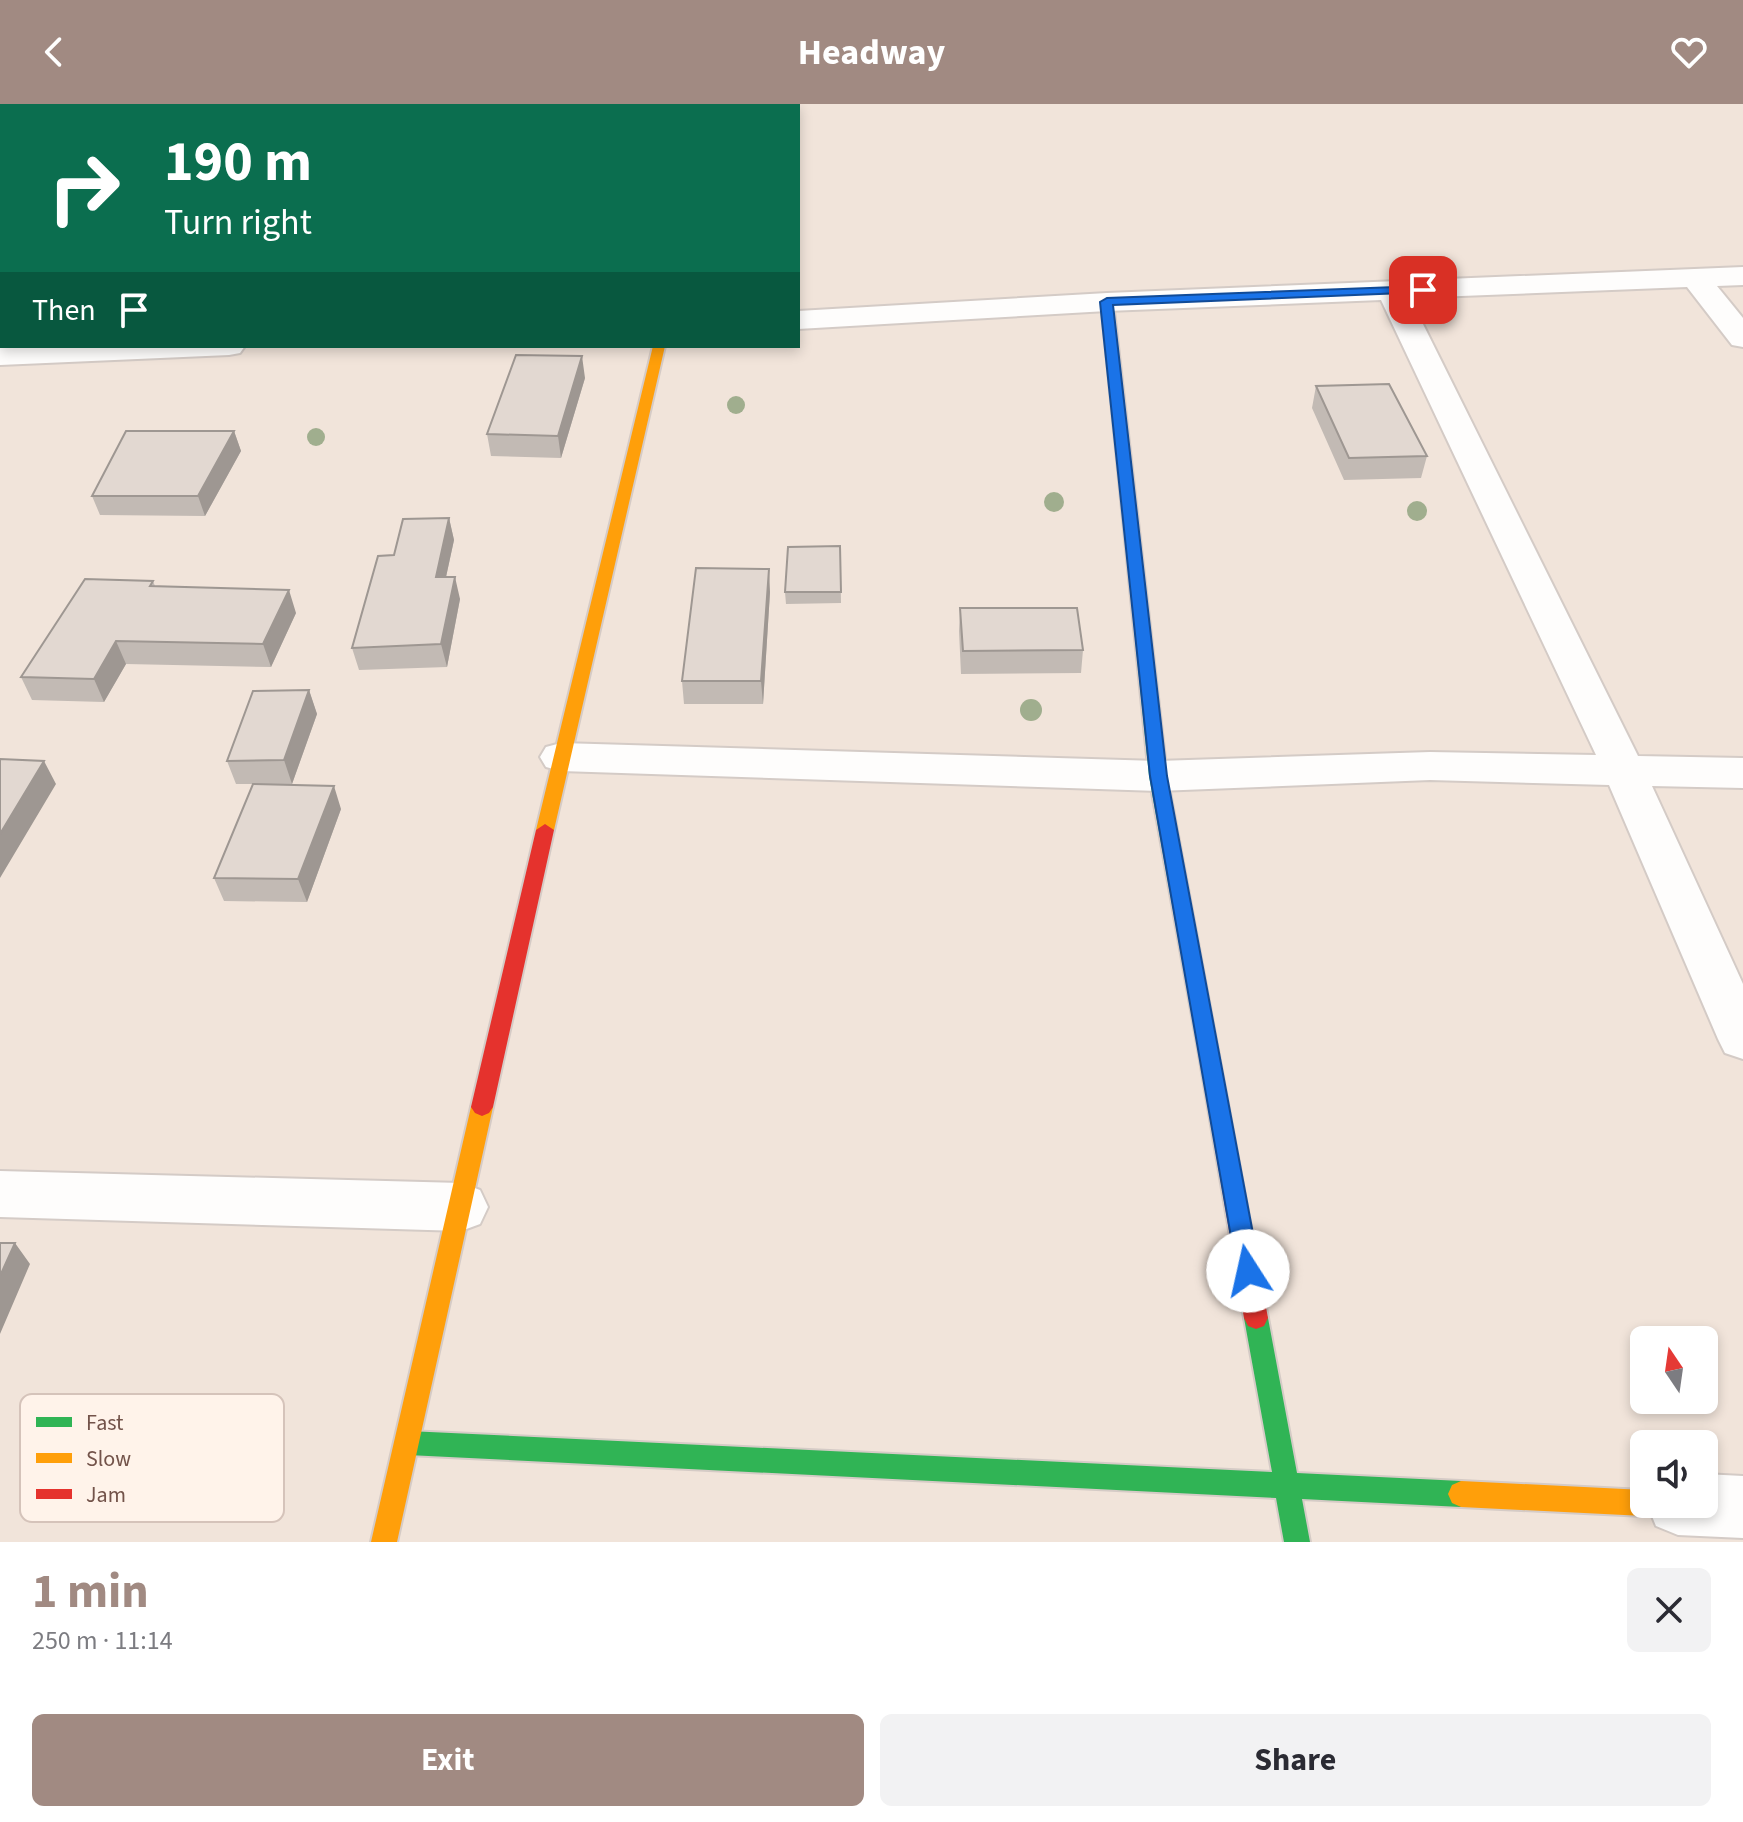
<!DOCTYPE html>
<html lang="en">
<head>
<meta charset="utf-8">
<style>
  :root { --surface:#fff; --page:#f2f2f3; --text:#2b2b33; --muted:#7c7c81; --accent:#a18a82 }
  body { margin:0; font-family:"Source Sans 3",sans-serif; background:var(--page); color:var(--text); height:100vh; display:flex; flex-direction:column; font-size:30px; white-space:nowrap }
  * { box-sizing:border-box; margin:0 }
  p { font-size:26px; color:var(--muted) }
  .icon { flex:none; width:44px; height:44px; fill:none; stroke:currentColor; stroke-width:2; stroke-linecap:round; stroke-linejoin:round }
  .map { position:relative; height:1438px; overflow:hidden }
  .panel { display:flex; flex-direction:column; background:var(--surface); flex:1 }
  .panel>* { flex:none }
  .top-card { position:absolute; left:0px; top:0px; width:800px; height:244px; box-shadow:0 4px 12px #0003; background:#0b6e4f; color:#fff; overflow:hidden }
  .needle { width:52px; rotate:347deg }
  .controls { position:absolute; left:1630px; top:1222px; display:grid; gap:16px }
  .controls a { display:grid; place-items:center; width:88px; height:88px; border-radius:12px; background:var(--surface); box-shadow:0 4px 12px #0003; font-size:40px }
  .pin { position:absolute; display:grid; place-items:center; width:68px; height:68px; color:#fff; margin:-34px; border-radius:16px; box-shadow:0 4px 12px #0006 }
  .me { position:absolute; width:88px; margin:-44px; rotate:350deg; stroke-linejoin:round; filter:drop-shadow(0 0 6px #0008) }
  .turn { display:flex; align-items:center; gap:28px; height:168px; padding:0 32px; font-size:36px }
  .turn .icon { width:104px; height:104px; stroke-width:2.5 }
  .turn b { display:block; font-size:56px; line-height:68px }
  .then { display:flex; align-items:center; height:76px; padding:0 32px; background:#0003; gap:16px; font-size:30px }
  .round { display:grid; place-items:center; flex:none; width:84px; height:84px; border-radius:12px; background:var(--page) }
  .summary { display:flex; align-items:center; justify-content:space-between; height:136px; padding:0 32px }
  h1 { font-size:48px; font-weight:700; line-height:60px; color:var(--accent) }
  .primary-button { display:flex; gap:16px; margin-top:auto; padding:16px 32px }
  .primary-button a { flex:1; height:92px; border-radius:12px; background:var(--accent); color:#fff; font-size:32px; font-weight:700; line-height:92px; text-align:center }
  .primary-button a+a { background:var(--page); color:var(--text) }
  header { display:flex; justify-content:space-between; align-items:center; height:104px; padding:0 32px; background:var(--accent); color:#fff; font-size:36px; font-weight:700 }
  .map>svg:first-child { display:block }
</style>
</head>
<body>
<header><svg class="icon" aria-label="back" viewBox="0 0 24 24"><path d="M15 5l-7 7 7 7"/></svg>Headway<svg class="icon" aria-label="heart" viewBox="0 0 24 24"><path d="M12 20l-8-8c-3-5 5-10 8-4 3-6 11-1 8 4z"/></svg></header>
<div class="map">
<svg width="1743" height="1438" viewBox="0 0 1743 1438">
  <rect width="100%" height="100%" fill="#f6f0ea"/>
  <path fill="#f1e4da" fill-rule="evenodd" d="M0,0H1743V1438H0ZM2,2H798V242H2ZM1644,1236H1704V1296H1644ZM1644,1340H1704V1400H1644Z"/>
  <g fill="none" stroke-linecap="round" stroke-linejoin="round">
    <defs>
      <path id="street" d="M0,0H19L2,2V9Z
        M260,0H310L259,2Z
        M689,0H713V2H689Z
        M1743,163V181L1717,182L1743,214V243L1732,241L1687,183L1410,194L1638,652L1743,654V684L1652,682L1743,880V955L1725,949L1718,935L1609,681L1430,676L1158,687L561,667L546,663L540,653L546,643L561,639L1158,657L1430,648L1596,651L1381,196L1107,207L798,225V207L1107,189Z
        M245,242L240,249L229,251L0,261V243Z
        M0,1067L461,1079L480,1086L488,1103L480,1120L461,1127L0,1113Z
        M1704,1370L1743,1372V1434L1678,1431L1656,1422L1647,1400H1704Z"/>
      <path id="fast" d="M1107,194L1113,198L1167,672L1219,951L1216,957L1209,959L1202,957L1199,951L1149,672L1101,198Z
        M1256,1203L1264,1206L1268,1214L1297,1369L1461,1377L1470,1381L1474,1390L1470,1399L1461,1403L1302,1395L1310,1438H1284L1276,1394L408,1351L399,1348L396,1339L399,1330L408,1327L1272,1368L1244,1214L1248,1206Z"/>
      <path id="slow" d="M653,242H665L554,726L545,732L536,726Z
        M482,994L489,997L493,1003L397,1438H371L471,1003L475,997Z
        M1461,1377L1644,1386V1400H1656L1653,1408L1644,1412L1461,1403L1452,1399L1448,1390L1452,1381Z"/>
      <path id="jam" d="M545,720L554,726L493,1003L489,1009L482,1012L475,1009L471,1003L536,726Z
        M1209,943L1216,945L1219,951L1268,1214L1264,1222L1256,1225L1248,1222L1244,1214L1199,951L1202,945Z"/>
    </defs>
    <use href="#street" stroke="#d4cbc6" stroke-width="4"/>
    <use href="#fast" stroke="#d5cbc6" stroke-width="4"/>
    <use href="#slow" stroke="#d5cbc6" stroke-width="4"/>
    <use href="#jam" stroke="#d5cbc6" stroke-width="4"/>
    <use href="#street" fill="#fefdfc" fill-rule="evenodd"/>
    <use href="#fast" fill="#30b455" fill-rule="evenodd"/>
    <use href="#slow" fill="#ff9f0a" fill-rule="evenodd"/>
    <use href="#jam" fill="#e5322d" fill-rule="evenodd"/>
  </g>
  <g fill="#a0ae8e">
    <circle cx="736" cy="301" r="9"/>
    <circle cx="316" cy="333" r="9"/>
    <circle cx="1054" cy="398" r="10"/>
    <circle cx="1417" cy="407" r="10"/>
    <circle cx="1031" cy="606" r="11"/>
  </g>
  <path fill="#c2bab4" d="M585,274L561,354L491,352L487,330Z
    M1316,282L1427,352L1421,374L1344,376L1312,304Z
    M234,327L241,347L205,412L100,411L92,392Z
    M449,414L454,436L446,473L460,495L447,563L359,566L352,544L394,451Z
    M840,442L841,499L786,500L785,488Z
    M153,477L155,482L296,509L271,563L126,560L104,598L32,596L21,573Z
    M770,488L763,600H684L682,577Z
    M960,504L1083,546L1081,569L961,570L959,527Z
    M309,586L317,610L292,680H236L227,657Z
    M341,705L307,798L224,797L214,774Z"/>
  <path fill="#9e9792" d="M2,72V99L0,101V73Z
    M582,252L585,274L561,354L558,332Z
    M234,327L241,347L205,412L198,392Z
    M449,414L454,436L441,496L436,473Z
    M769,465L770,488L763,600L761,577Z
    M455,473L460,495L447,563L441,540Z
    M289,486L296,509L271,563L263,540Z
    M116,537L126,560L104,598L94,575Z
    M309,586L317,610L292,680L284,656Z
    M44,657L56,680L0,774V730Z
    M334,682L341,705L307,798L298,775Z
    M15,1139L30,1160L0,1230V1172Z"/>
  <path fill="#e2d8d1" stroke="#9e9792" stroke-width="2" d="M0,18H2V72L0,73Z
    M516,251L582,252L558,332L487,330Z
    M1389,280L1427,352L1349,354L1316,282Z
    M126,327H234L198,392H92Z
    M449,414L436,473H455L441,540L352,544L378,452L394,451L403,415Z
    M840,442L841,488H785L788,443Z
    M696,464L769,465L761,577H682Z
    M85,475L153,477L150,482L289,486L263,540L116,537L94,575L21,573Z
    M960,504H1077L1083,546L963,547Z
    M309,586L284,656L227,657L253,587Z
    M0,655L44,657L0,730Z
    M253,680L334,682L298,775L214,774Z
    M0,1139H15L0,1172Z"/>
  <path fill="#1a73e8" stroke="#114b97" stroke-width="2" d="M1423,182L1427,183V188L1113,201L1167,672L1260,1167L1257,1174L1248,1177L1240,1174L1237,1167L1150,672L1100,198L1107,194Z"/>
  <rect x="20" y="1290" width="264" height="128" rx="12" fill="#fff3ea" stroke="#d5c3ba" stroke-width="2"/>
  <rect x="36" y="1313" width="36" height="10" fill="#30b455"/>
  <rect x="36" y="1349" width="36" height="10" fill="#ff9f0a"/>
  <rect x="36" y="1385" width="36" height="10" fill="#e5322d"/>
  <g font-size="22" fill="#73534a">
    <text x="86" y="1326">Fast</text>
    <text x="86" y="1362">Slow</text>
    <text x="86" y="1398">Jam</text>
  </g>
</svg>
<div class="controls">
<a><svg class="needle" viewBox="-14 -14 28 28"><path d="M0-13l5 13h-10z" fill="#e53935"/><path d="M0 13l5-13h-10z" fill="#7c7c81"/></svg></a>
<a><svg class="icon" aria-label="sound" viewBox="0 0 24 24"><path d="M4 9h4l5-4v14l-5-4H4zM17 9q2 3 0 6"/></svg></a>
</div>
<div class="pin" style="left:1423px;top:186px;background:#d93025"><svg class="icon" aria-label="arrive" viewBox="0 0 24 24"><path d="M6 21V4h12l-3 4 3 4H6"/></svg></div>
<svg class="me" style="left:1248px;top:1167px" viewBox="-20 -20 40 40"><circle r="19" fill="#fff"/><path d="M0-13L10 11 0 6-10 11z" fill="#1a73e8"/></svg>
<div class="top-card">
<div class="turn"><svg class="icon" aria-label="right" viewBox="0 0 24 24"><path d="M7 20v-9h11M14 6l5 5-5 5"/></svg><div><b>190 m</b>Turn right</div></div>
<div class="then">Then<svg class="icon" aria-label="arrive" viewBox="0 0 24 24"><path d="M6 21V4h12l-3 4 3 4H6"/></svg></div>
</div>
</div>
<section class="panel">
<div class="summary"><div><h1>1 min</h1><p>250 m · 11:14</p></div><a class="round"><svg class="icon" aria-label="close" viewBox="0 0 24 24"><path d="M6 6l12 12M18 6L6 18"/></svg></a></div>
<div class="primary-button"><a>Exit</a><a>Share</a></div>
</section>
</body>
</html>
